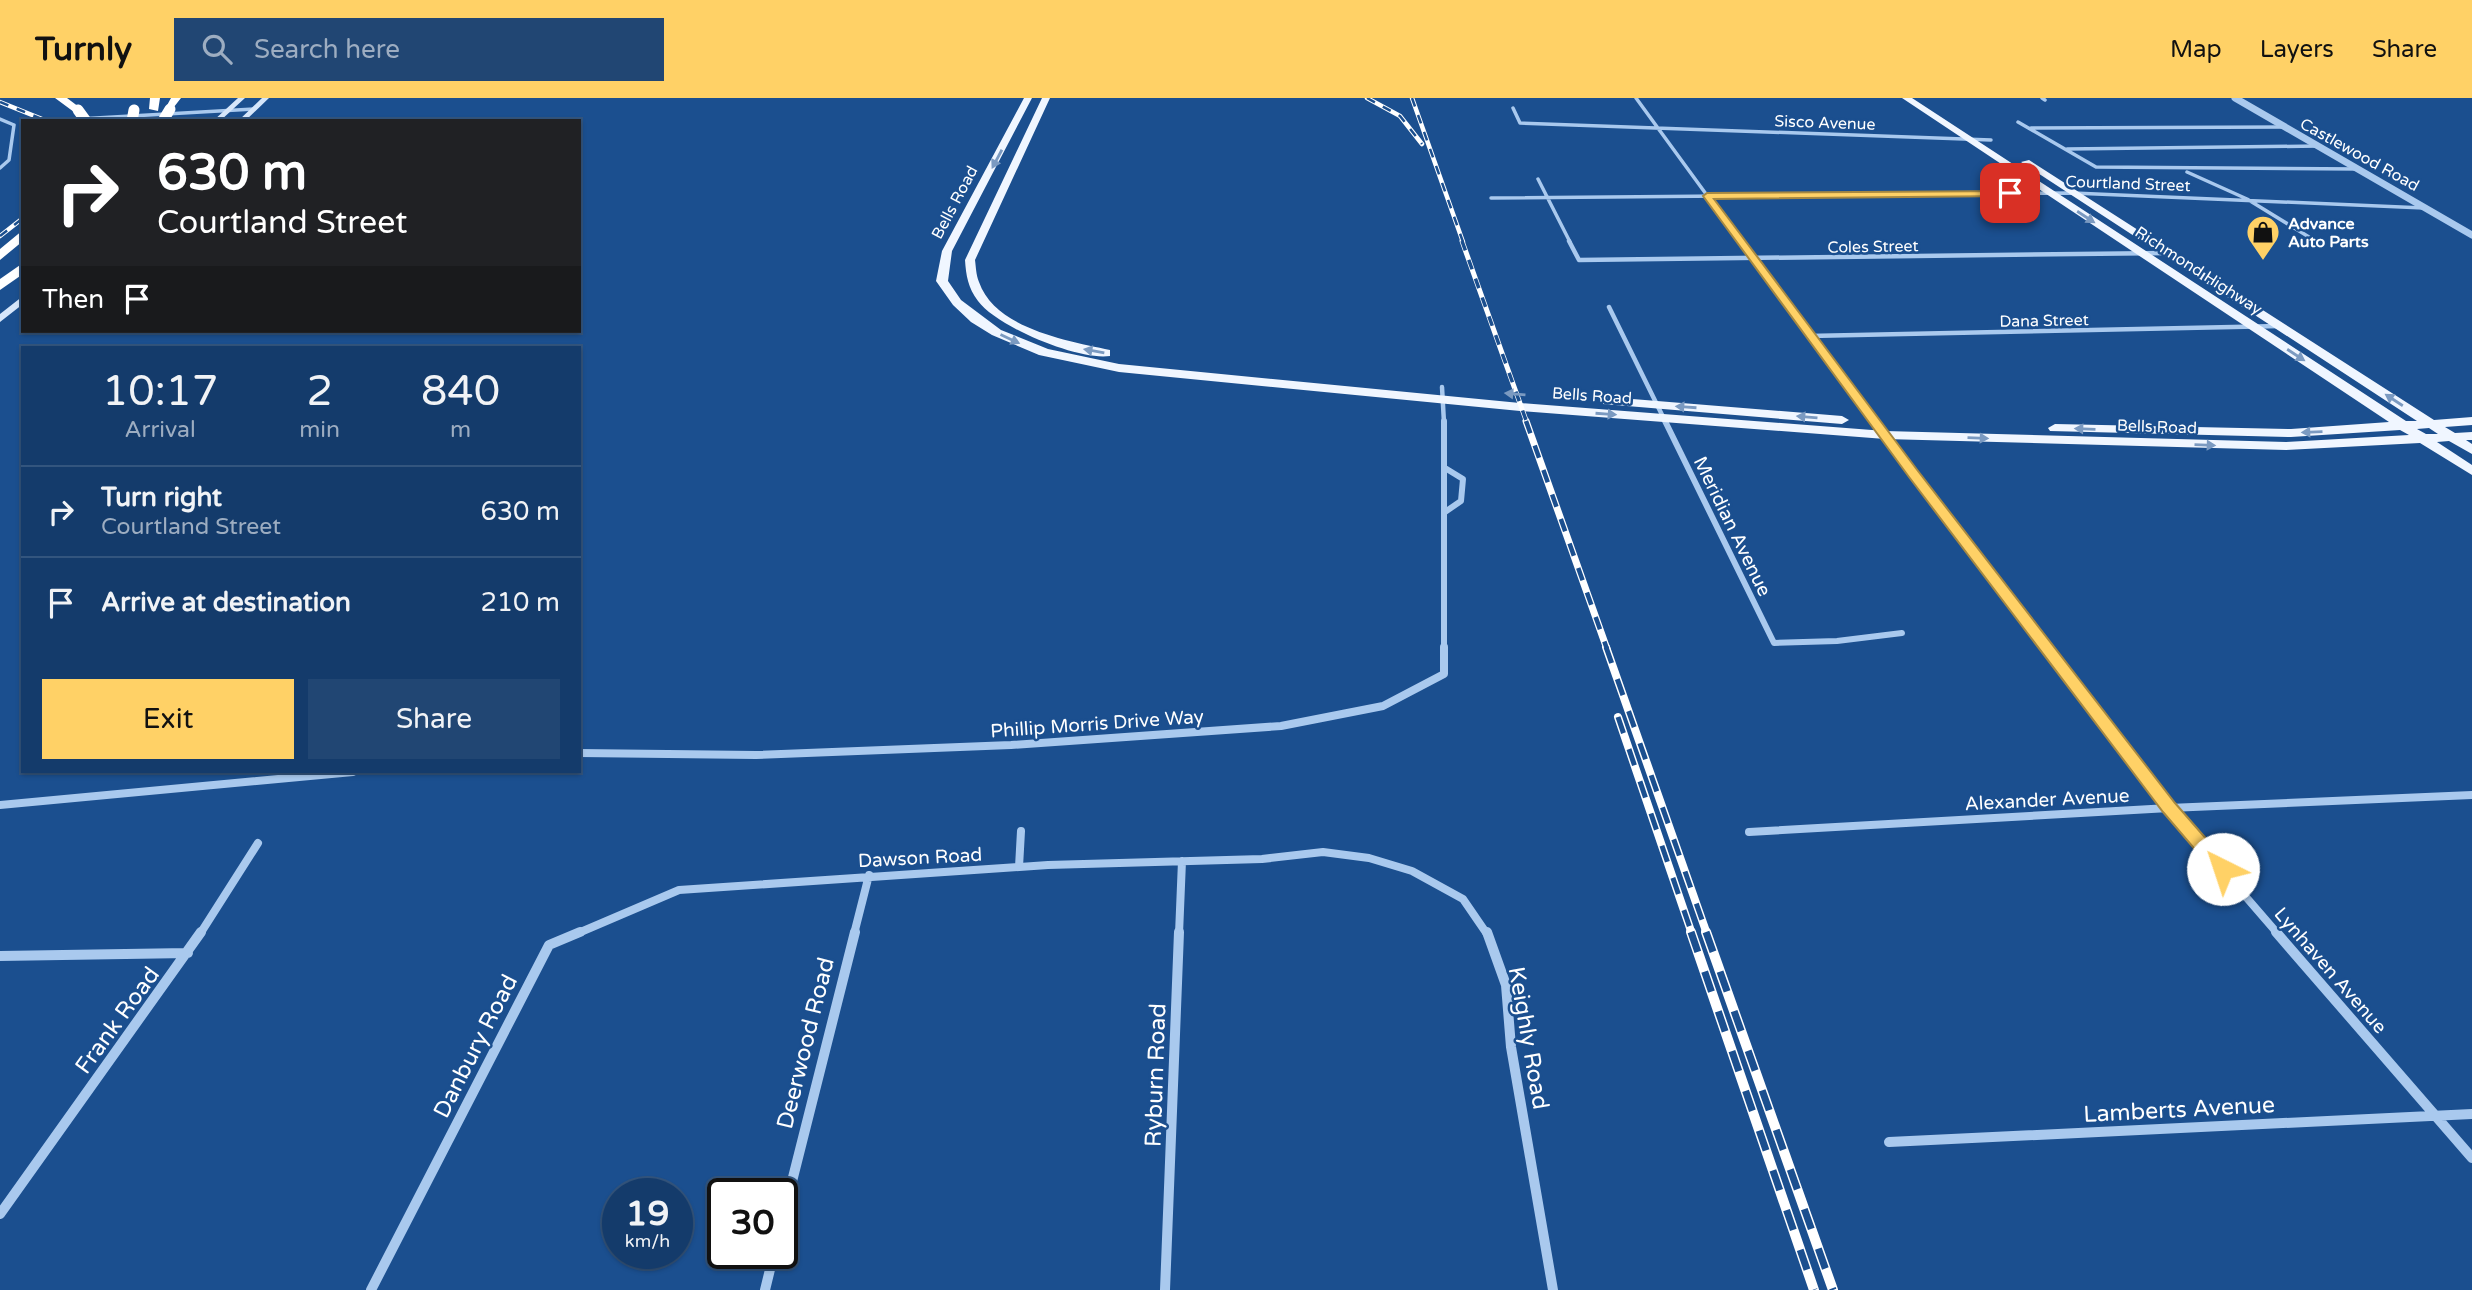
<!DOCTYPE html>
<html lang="en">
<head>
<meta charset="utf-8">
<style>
  :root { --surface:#143b6b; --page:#214673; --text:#f1f3f6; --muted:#9dadc1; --line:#33557e; --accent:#ffd166 }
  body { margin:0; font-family:"Varela Round",sans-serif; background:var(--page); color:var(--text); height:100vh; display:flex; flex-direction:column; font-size:26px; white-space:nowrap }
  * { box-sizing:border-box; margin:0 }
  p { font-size:23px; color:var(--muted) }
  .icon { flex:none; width:38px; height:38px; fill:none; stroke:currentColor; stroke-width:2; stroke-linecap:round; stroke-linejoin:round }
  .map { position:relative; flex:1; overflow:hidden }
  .drawer { position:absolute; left:21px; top:248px; width:560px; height:427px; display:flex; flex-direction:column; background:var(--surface); border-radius:0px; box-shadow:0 2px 5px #0004,0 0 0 2px var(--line) }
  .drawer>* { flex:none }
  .top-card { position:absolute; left:21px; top:21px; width:560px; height:214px; border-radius:0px; box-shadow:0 2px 5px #0004,0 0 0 2px var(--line); background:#202124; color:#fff; overflow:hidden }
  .speed { position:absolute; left:602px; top:1080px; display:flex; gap:14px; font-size:35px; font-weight:700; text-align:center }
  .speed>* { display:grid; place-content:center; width:91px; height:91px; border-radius:50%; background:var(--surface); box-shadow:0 2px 5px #0004,0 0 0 2px var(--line); line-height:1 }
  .speed small { font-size:18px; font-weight:400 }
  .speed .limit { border:4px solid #111; border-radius:10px; background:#fff; color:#111 }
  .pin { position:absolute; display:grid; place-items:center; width:60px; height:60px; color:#fff; margin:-30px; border-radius:14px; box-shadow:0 4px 10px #0006 }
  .me { position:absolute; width:77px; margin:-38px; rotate:319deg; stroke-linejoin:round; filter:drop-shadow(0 0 5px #0008) }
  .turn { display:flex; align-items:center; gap:24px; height:147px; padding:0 21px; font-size:32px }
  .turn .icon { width:91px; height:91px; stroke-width:2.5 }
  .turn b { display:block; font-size:49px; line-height:60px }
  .then { display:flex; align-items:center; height:66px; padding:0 21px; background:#0003; gap:14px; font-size:26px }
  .eta { display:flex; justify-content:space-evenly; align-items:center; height:119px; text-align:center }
  .eta b { font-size:42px; font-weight:600; line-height:49px }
  .cta { display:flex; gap:14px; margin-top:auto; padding:14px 21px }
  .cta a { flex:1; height:80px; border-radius:0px; background:var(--accent); color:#111; font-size:28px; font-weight:600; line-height:80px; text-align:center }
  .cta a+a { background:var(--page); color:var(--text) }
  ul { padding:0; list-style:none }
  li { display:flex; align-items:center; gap:21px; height:91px; padding:0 21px; border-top:2px solid var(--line) }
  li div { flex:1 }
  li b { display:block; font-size:26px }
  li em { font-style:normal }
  header { display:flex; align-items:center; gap:42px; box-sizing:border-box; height:98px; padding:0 35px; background:var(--accent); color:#111 }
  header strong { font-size:33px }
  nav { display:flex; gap:38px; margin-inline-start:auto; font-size:24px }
  .search { width:490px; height:63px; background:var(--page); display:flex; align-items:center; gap:18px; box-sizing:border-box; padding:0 24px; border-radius:0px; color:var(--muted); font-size:26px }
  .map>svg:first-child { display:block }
</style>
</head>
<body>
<header>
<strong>Turnly</strong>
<div class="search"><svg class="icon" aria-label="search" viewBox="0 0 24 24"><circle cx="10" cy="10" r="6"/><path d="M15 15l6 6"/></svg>Search here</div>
<nav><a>Map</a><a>Layers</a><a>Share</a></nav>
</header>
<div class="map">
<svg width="2472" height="1192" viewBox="0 0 2472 1192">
  <rect width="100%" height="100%" fill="#1b4f8f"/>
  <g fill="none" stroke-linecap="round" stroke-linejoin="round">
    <path stroke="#a9c9ee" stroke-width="3.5" d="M1636,0L1741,144
      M2042,0L2045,2
      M1513,10L1520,25L1991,42
      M0,21L14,27
      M43,23L254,11
      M2018,24L2096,69L2359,71
      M2031,30L2285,29
      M2067,51L2318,48
      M0,70L9,62L14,27
      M2187,74L2247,101L2309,139
      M1538,81L1570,144
      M1491,100L2073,95L2424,110"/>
    <path stroke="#a9c9ee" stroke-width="4.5" d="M1569,143L1579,162L2167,155
      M1740,143L1875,325
      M1609,209L1666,325
      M1809,238L2280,228
      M1442,289L1444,325"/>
    <path stroke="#a9c9ee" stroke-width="6" d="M1444,323V551
      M1665,323L1774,545L1837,543L1902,535
      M1874,323L2048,551
      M1445,370L1463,381L1461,403L1445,414"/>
    <path stroke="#a9c9ee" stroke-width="8" d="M2046,549L2169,710L2278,836
      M579,655L756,657L1011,647L1281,628L1383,608L1444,576V549
      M0,707L353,674
      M1749,734L2169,710L2472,697
      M1019,769L1021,733
      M200,836L258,745
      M576,836L679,792L1048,767L1262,761L1323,754L1369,760L1412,773L1463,801L1487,836
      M854,836L869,777
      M1179,836L1182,763"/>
    <path stroke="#a9c9ee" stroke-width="10" d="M1487,834L1506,887L1511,949L1553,1192
      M2276,834L2472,1060
      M0,858L188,855
      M1889,1044L2472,1016
      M0,1116L201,834
      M782,1123L855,834
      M371,1192L549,847L580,834
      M765,1192L774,1155
      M1165,1192L1179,834"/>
    <path stroke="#a9c9ee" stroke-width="7" d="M2235,0L2472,137"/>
    <path fill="#d6e6fa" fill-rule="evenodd" d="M238,0H245L220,23H213Z
      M262,0H269L245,23H238Z
      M23,198V206L0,224V216Z"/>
    <path fill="#f0f6ff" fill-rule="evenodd" d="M1024,0H1032L952,153L948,183L961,202L1001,232L1048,251L1119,266L1520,305L1885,333L2286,344L2409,337L2400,332L2291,339L2050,333L2048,330L2055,326L2291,331L2389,324L1902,0H1912L2406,323H2417L2021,64L2029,62L2434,322L2472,319V327L2445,329L2455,335L2472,334V342H2466L2472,346V356L2449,343L2437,344L2472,367V377L2420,345L2286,352L1885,341L1520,313L1119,274L1039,257L992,237L971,224L953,207L936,183L942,153ZM2429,330L2438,336H2426L2417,331Z
      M1042,0H1050L975,162C976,169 976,177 979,184C995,231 1069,243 1110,252V258C1079,263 997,229 978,203C968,190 966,177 965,162Z
      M1608,299L1842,318L1849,322L1842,326L1603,306V300Z"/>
    <path fill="#fff" fill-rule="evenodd" d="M55,0H67L83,12L74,14Z
      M150,0H160L158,13L149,11Z
      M171,0H181L170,14L165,11Z
      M23,132V143L0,162V151Z
      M23,165V176L0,192V181Z"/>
    <defs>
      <path id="rail-far4" d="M1367,0L1400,18L1422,46
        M1412,0L1463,144
        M0,4L47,23
        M0,138L23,120"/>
      <path id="rail-far3" d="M1462,143L1527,325"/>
      <path id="rail-far2" d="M1526,323L1607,551"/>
      <path id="rail-far1" d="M1606,549L1707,836
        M1618,619L1692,836"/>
      <path id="rail" d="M1691,834L1814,1192
        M1706,834L1833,1192"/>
    </defs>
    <use href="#rail-far4" stroke="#fff" stroke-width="4.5"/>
    <use href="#rail-far3" stroke="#fff" stroke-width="5"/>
    <use href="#rail-far2" stroke="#fff" stroke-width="7"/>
    <use href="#rail-far1" stroke="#fff" stroke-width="8"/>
    <use href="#rail" stroke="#fff" stroke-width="10"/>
    <use href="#rail-far4" stroke="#1b4f8f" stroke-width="2.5" stroke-dasharray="9" stroke-linecap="butt"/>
    <use href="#rail-far3" stroke="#1b4f8f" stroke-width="3.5" stroke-dasharray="10" stroke-linecap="butt"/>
    <use href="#rail-far2" stroke="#1b4f8f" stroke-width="4.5" stroke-dasharray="13" stroke-linecap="butt"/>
    <use href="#rail-far1" stroke="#1b4f8f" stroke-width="5" stroke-dasharray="17" stroke-linecap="butt"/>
    <use href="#rail" stroke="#1b4f8f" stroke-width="7" stroke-dasharray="21" stroke-linecap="butt"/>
    <path stroke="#fff" stroke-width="11" d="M78,12L86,23
      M164,21L170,11
      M132,23L134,12"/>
  </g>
  <defs><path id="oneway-solid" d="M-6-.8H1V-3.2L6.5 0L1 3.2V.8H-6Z" transform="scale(1.75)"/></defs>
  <g fill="#7b9ac1">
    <use href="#oneway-solid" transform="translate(997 61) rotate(118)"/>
    <use href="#oneway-solid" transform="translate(2086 119) rotate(33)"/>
    <use href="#oneway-solid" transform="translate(1010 241) rotate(25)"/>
    <use href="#oneway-solid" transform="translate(1094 253) rotate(-170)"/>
    <use href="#oneway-solid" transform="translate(2296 257) rotate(33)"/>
    <use href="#oneway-solid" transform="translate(1515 296) rotate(-175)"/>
    <use href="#oneway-solid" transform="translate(2394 302) rotate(-147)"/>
    <use href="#oneway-solid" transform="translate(1686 309) rotate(-176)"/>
    <use href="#oneway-solid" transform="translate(1606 316) rotate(4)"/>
    <use href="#oneway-solid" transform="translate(1807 319) rotate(-175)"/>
    <use href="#oneway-solid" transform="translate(2085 331) rotate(-178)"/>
    <use href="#oneway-solid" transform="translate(2312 334) rotate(178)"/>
    <use href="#oneway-solid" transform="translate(1978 340) rotate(2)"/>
    <use href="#oneway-solid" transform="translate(2205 347) rotate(2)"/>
  </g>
  <path fill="#ffd166" stroke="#a68842" stroke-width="2" d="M2014,93L2010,98L1714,101L1918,373L2175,705L2229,767L2232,771L2229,776H2216L2163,714L1909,379L1703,98L1707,95Z"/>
  <defs>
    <symbol id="shop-pin" viewBox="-11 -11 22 30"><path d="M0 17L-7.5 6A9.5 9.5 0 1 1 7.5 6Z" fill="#ffd166" stroke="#1b4f8f"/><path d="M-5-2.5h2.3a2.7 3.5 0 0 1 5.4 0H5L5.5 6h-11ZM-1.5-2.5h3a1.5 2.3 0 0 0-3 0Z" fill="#111"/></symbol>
  </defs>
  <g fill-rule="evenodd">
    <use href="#shop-pin" x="2244" y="115" width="38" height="52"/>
  </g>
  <g text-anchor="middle" stroke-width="5" stroke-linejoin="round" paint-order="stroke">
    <g font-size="16" fill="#fff" stroke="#1b4f8f">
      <text transform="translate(1825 24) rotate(2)" y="6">Sisco Avenue</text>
      <text transform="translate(2360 56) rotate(29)" y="6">Castlewood Road</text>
      <text transform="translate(2128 85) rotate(2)" y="6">Courtland Street</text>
      <text transform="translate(954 104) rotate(-62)" y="6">Bells Road</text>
      <text transform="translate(1873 148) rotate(-1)" y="6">Coles Street</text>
      <text transform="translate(2199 172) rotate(33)" y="6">Richmond Highway</text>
      <text transform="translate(2044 222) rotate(-1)" y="6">Dana Street</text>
      <text transform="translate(1592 297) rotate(4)" y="6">Bells Road</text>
      <text transform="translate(2157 328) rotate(2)" y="6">Bells Road</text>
    </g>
    <g font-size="16" font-weight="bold" fill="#fff" stroke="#1b4f8f" text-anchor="start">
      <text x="2288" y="131">Advance<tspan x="2288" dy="18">Auto Parts</tspan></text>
    </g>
    <g font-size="19" fill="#fff" stroke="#1b4f8f">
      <text transform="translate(1733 428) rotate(64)" y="7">Meridian Avenue</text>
      <text transform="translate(1097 625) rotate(-4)" y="7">Phillip Morris Drive Way</text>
      <text transform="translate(2047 701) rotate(-3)" y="7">Alexander Avenue</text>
      <text transform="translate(920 759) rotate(-3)" y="7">Dawson Road</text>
      <text transform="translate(2331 872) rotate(49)" y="7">Lynhaven Avenue</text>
    </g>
    <g font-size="23" fill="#fff" stroke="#1b4f8f">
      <text transform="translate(117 922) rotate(-54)" y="8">Frank Road</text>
      <text transform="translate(1529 940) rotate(80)" y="8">Keighly Road</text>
      <text transform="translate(805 945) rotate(-76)" y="8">Deerwood Road</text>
      <text transform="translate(475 948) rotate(-63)" y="8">Danbury Road</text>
      <text transform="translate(1155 977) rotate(-88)" y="8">Ryburn Road</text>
      <text transform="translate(2179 1011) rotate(-3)" y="8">Lamberts Avenue</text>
    </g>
  </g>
</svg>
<div class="speed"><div>19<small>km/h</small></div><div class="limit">30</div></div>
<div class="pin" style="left:2010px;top:95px;background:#d93025"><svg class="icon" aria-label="arrive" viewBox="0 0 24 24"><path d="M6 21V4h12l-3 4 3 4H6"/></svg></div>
<svg class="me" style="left:2223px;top:771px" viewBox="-20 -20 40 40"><circle r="19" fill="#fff"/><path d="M0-13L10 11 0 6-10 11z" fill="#ffd166"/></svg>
<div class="top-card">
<div class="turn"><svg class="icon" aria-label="right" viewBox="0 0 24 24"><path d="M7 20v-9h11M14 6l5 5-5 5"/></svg><div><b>630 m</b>Courtland Street</div></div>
<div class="then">Then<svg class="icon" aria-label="arrive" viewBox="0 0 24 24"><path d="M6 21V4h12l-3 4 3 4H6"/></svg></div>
</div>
<section class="drawer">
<div class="eta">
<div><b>10:17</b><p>Arrival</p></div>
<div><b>2</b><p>min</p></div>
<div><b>840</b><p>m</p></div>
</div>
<ul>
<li><svg class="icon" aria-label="right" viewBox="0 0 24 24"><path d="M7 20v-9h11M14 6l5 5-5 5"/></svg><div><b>Turn right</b><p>Courtland Street</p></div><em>630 m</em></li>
<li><svg class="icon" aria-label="arrive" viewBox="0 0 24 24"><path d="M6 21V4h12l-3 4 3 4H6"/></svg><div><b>Arrive at destination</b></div><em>210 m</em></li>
</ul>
<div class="cta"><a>Exit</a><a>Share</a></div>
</section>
</div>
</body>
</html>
